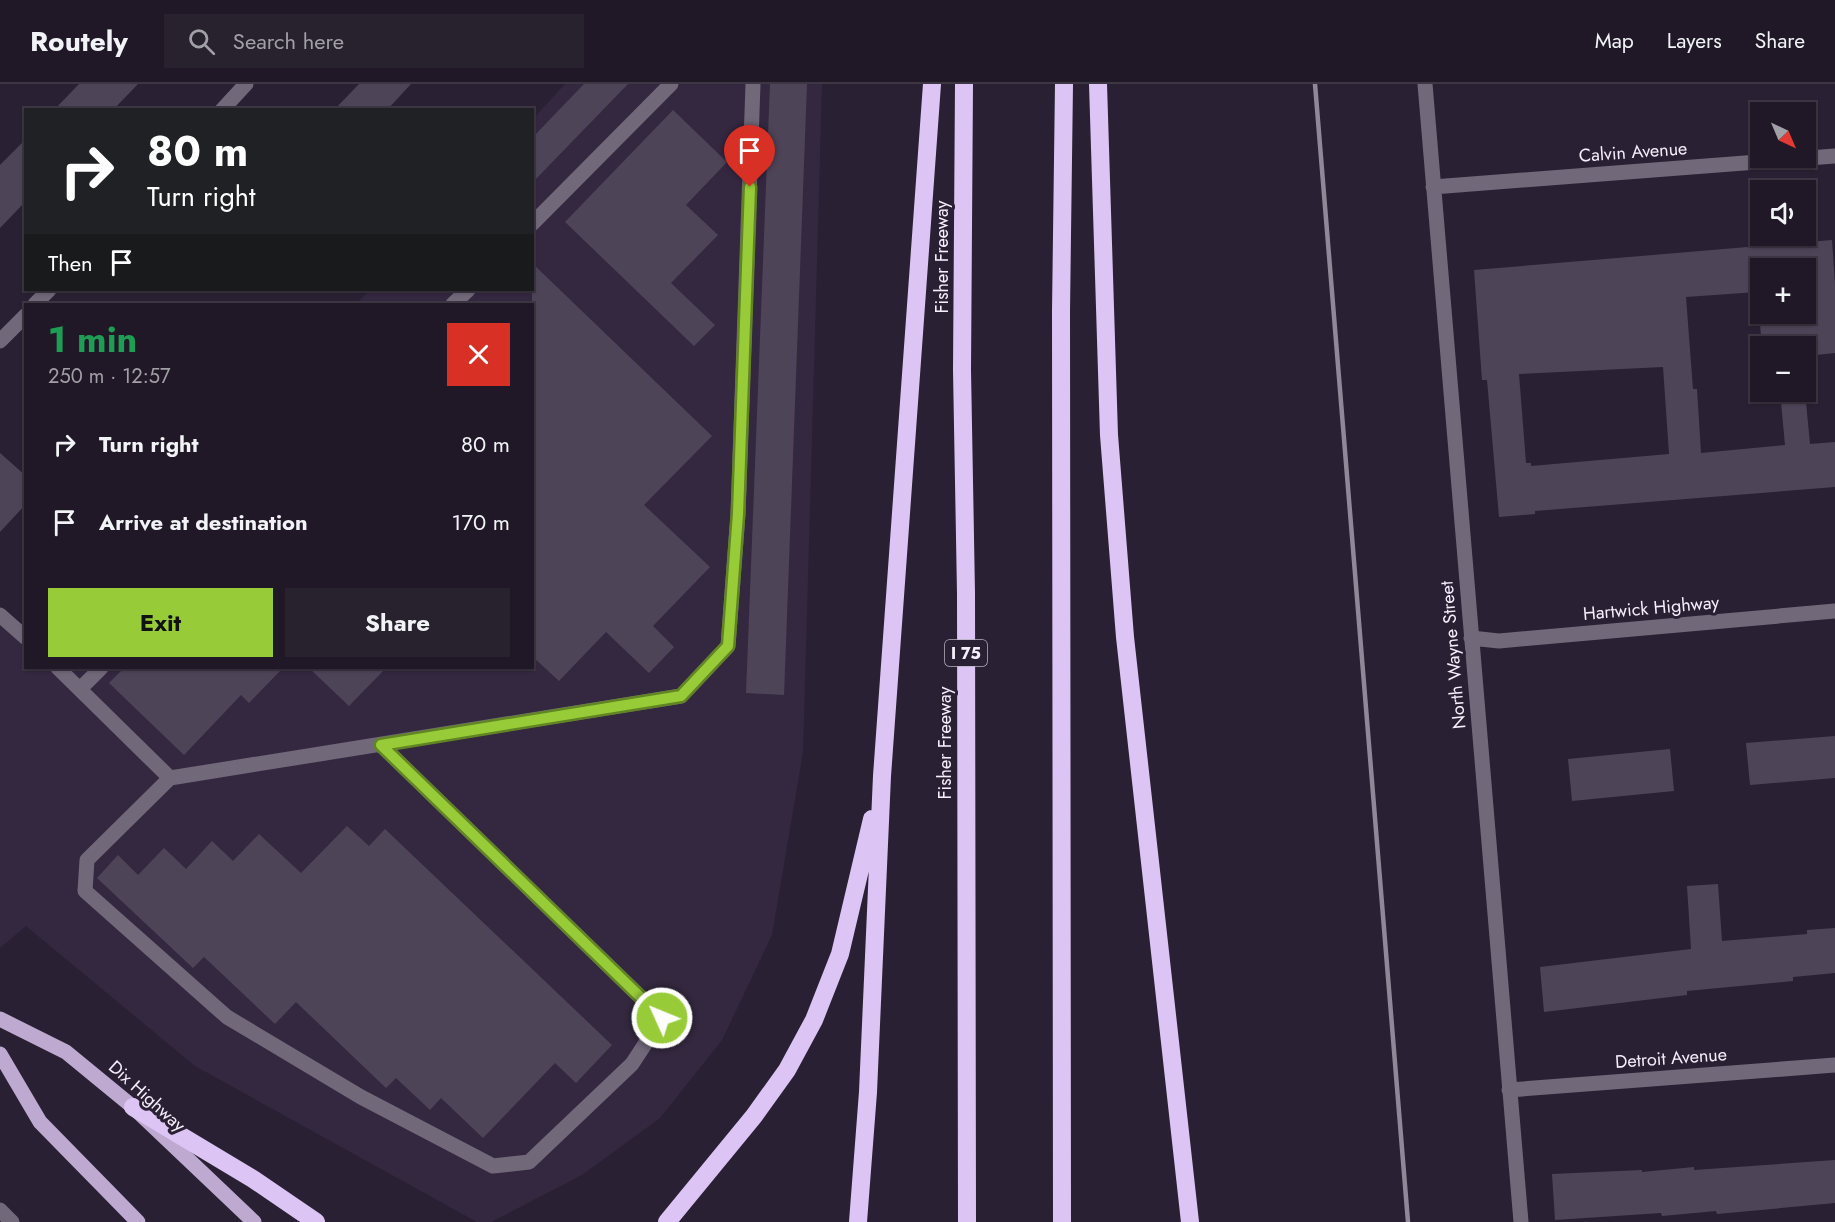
<!DOCTYPE html>
<html lang="en">
<head>
<meta charset="utf-8">
<style>
  :root { --surface:#201826; --page:#28212e; --text:#f1f3f6; --muted:#a2a0a7; --line:#3d3743; --accent:#97cc38 }
  body { margin:0; font-family:Jost,sans-serif; background:var(--page); color:var(--text); height:100vh; display:flex; flex-direction:column; font-size:22px; white-space:nowrap }
  * { box-sizing:border-box; margin:0 }
  p { font-size:20px; color:var(--muted) }
  .icon { flex:none; width:33px; height:33px; fill:none; stroke:currentColor; stroke-width:2; stroke-linecap:round; stroke-linejoin:round }
  .map { position:relative; flex:1; overflow:hidden }
  .panel { position:absolute; left:24px; top:219px; width:510px; height:366px; display:flex; flex-direction:column; background:var(--surface); border-radius:0px; box-shadow:0 2px 4px #0004,0 0 0 2px var(--line) }
  .panel>* { flex:none }
  .guide { position:absolute; left:24px; top:24px; width:510px; height:183px; border-radius:0px; box-shadow:0 2px 4px #0004,0 0 0 2px var(--line); background:#202124; color:#fff; overflow:hidden }
  .needle { width:39px; rotate:136deg }
  .buttons { position:absolute; left:1750px; top:18px; display:grid; gap:12px }
  .buttons a { display:grid; place-items:center; width:66px; height:66px; border-radius:0px; background:var(--surface); box-shadow:0 2px 4px #0004,0 0 0 2px var(--line); font-size:30px }
  .pin { position:absolute; display:grid; place-items:center; width:51px; height:51px; color:#fff; margin:-62px -26px; border-radius:50% 50% 50% 0; rotate:-45deg; box-shadow:0 0 6px #0007 }
  .pin .icon { rotate:45deg }
  .me { position:absolute; width:66px; margin:-33px; rotate:314deg; stroke-linejoin:round; filter:drop-shadow(0 0 4px #0008) }
  .turn { display:flex; align-items:center; gap:21px; height:126px; padding:0 24px; font-size:27px }
  .turn .icon { width:78px; height:78px; stroke-width:2.5 }
  .turn b { display:block; font-size:42px; line-height:51px }
  .then { display:flex; align-items:center; height:57px; padding:0 24px; background:#0003; gap:12px; font-size:22px }
  .round { display:grid; place-items:center; flex:none; width:63px; height:63px; border-radius:0px; background:var(--page) }
  .overview { display:flex; align-items:center; justify-content:space-between; height:102px; padding:0 24px }
  h1 { font-size:36px; font-weight:700; line-height:45px; color:#1e9e55 }
  .button { display:flex; gap:12px; margin-top:auto; padding:12px 24px }
  .button a { flex:1; height:69px; border-radius:0px; background:var(--accent); color:#111; font-size:24px; font-weight:700; line-height:69px; text-align:center }
  .button a+a { background:var(--page); color:var(--text) }
  ul { padding:0; list-style:none }
  li { display:flex; align-items:center; gap:18px; height:78px; padding:0 24px }
  li div { flex:1 }
  li b { display:block; font-size:22px }
  li em { font-style:normal }
  header { display:flex; align-items:center; gap:36px; box-sizing:border-box; height:84px; padding:0 30px; background:var(--surface); border-bottom:2px solid var(--line) }
  header strong { font-size:28px }
  nav { display:flex; gap:33px; margin-inline-start:auto; font-size:21px }
  .search { width:420px; height:54px; background:var(--page); display:flex; align-items:center; gap:15px; box-sizing:border-box; padding:0 21px; border-radius:0px; color:var(--muted); font-size:22px }
  .map>svg:first-child { display:block }
</style>
</head>
<body>
<header>
<strong>Routely</strong>
<div class="search"><svg class="icon" aria-label="search" viewBox="0 0 24 24"><circle cx="10" cy="10" r="6"/><path d="M15 15l6 6"/></svg>Search here</div>
<nav><a>Map</a><a>Layers</a><a>Share</a></nav>
</header>
<div class="map">
<svg width="1835" height="1138" viewBox="0 0 1835 1138">
  <rect width="100%" height="100%" fill="#2a2033"/>
  <path fill="#342840" d="M565,0H822L803,668L772,851L722,956L660,1034L582,1091L491,1138H477L195,982L26,842L0,864V535L25,557L26,584H532V220H356L370,206H532L533,35Z"/>
  <path fill="#4e4458" fill-rule="evenodd" d="M79,0H138L113,26H54Z
    M359,0H411L387,26H334Z
    M584,0H628L532,99V54Z
    M770,0H807L784,611L746,609Z
    M673,26L727,78L686,121L718,151L671,199L715,241L694,262L565,138Z
    M26,55V117L0,144V81Z
    M1832,156L1835,200V269L1806,272V262H1762L1757,208L1686,213L1693,305H1697L1701,369L1785,361L1780,308H1805L1810,360L1835,358V403L1535,427V430L1499,433L1487,296H1482L1474,186ZM1761,184H1806V230H1761ZM1663,283L1669,370L1531,382V379H1526L1519,290Z
    M532,179L712,352L644,421L710,483L653,542L674,563L649,589L606,548L559,597L532,572Z
    M0,369L26,392V420L0,448Z
    M124,584H283L249,619L241,611L184,671L109,599Z
    M309,584H386L349,622Z
    M1835,652V694L1750,701L1746,659Z
    M1670,665L1674,707L1572,717L1568,675Z
    M347,742L369,762L385,745L612,961L576,999L555,979L483,1054L441,1014L430,1026L396,994L386,1004L296,918L275,940L204,873L193,884L97,794L118,771L138,791L164,764L186,785L212,757L233,777L259,750L301,789Z
    M1718,800L1722,857L1807,850V846L1835,844V889L1793,893V897L1687,907V911L1544,928L1540,883L1691,865L1687,802Z
    M1835,1076V1119L1717,1130L1716,1127L1662,1132L1661,1129L1555,1136L1552,1090L1642,1086V1088L1694,1083V1086Z"/>
  <g fill="none" stroke-linecap="round" stroke-linejoin="round">
    <path stroke="#71687a" stroke-width="15" d="M1425,0L1521,1138
      M222,26L246,0
      M1433,103L1835,72
      M532,140L671,0
      M35,220L49,206
      M453,220L468,206
      M0,257L26,231
      M0,531L26,554
      M1471,554L1499,557L1835,527
      M58,584L170,694L681,612L728,562L738,430L753,0
      M80,605L101,584
      M170,694L87,776L85,807L227,933L361,1013L493,1082L529,1078L632,980L662,934L381,661
      M1509,1006L1835,981
      M0,1126L12,1138"/>
    <path stroke="#beaad1" stroke-width="15" d="M0,935L66,968L133,1023L254,1138
      M0,970L40,1038L138,1138"/>
    <path stroke="#dcc5f4" stroke-width="18" d="M964,0L962,286L966,509L967,1138
      M1098,0L1109,351L1125,553L1190,1138
      M133,1023L253,1095L316,1138
      M667,1138L754,1032L787,986L814,936L840,870L872,735
      M858,1138L868,1008L882,692L932,0
      M1062,1138L1061,227L1064,0"/>
    <path stroke="#908898" stroke-width="4.5" d="M1315,0L1408,1138"/>
  </g>
  <g fill="none" stroke-linecap="round" stroke-linejoin="round">
    <defs>
      <path id="route" d="M662,934L381,661L681,612L728,562L738,430L750,103"/>
    </defs>
    <use href="#route" stroke="#628524" stroke-width="15"/>
    <use href="#route" stroke="#97cc38" stroke-width="10"/>
  </g>
  <g text-anchor="middle" stroke-width="6" stroke-linejoin="round" paint-order="stroke">
    <rect fill="#2a2033" stroke="#b8b1bf" stroke-width="1.5" x="945" y="556" width="42" height="26" rx="4.5"/>
    <g font-size="16" font-weight="bold" fill="#f5effb">
      <text x="966" y="575">I 75</text>
    </g>
    <g font-size="18" fill="#f5effb" stroke="#2a2033">
      <text transform="translate(1633 68) rotate(-4)" y="6">Calvin Avenue</text>
      <text transform="translate(942 173) rotate(-90)" y="6">Fisher Freeway</text>
      <text transform="translate(1651 524) rotate(-5)" y="6">Hartwick Highway</text>
      <text transform="translate(1453 571) rotate(-95)" y="6">North Wayne Street</text>
      <text transform="translate(945 659) rotate(-90)" y="6">Fisher Freeway</text>
      <text transform="translate(1671 974) rotate(-4)" y="6">Detroit Avenue</text>
      <text transform="translate(147 1012) rotate(42)" y="6">Dix Highway</text>
    </g>
  </g>
</svg>
<div class="buttons">
<a><svg class="needle" viewBox="-14 -14 28 28"><path d="M0-13l5 13h-10z" fill="#e53935"/><path d="M0 13l5-13h-10z" fill="#a2a0a7"/></svg></a>
<a><svg class="icon" aria-label="sound" viewBox="0 0 24 24"><path d="M4 9h4l5-4v14l-5-4H4zM17 9q2 3 0 6"/></svg></a>
<a>+</a>
<a>−</a>
</div>
<div class="pin" style="left:750px;top:103px;background:#d93025"><svg class="icon" aria-label="arrive" viewBox="0 0 24 24"><path d="M6 21V4h12l-3 4 3 4H6"/></svg></div>
<svg class="me" style="left:662px;top:934px" viewBox="-20 -20 40 40"><circle r="17" fill="#97cc38" stroke="#fff" stroke-width="3"/><path d="M0-11L8 9 0 5-8 9z" fill="#fff"/></svg>
<div class="guide">
<div class="turn"><svg class="icon" aria-label="right" viewBox="0 0 24 24"><path d="M7 20v-9h11M14 6l5 5-5 5"/></svg><div><b>80 m</b>Turn right</div></div>
<div class="then">Then<svg class="icon" aria-label="arrive" viewBox="0 0 24 24"><path d="M6 21V4h12l-3 4 3 4H6"/></svg></div>
</div>
<section class="panel">
<div class="overview"><div><h1>1 min</h1><p>250 m · 12:57</p></div><a class="round" style="background:#d93025;color:#fff"><svg class="icon" aria-label="close" viewBox="0 0 24 24"><path d="M6 6l12 12M18 6L6 18"/></svg></a></div>
<ul>
<li><svg class="icon" aria-label="right" viewBox="0 0 24 24"><path d="M7 20v-9h11M14 6l5 5-5 5"/></svg><div><b>Turn right</b></div><em>80 m</em></li>
<li><svg class="icon" aria-label="arrive" viewBox="0 0 24 24"><path d="M6 21V4h12l-3 4 3 4H6"/></svg><div><b>Arrive at destination</b></div><em>170 m</em></li>
</ul>
<div class="button"><a>Exit</a><a>Share</a></div>
</section>
</div>
</body>
</html>
